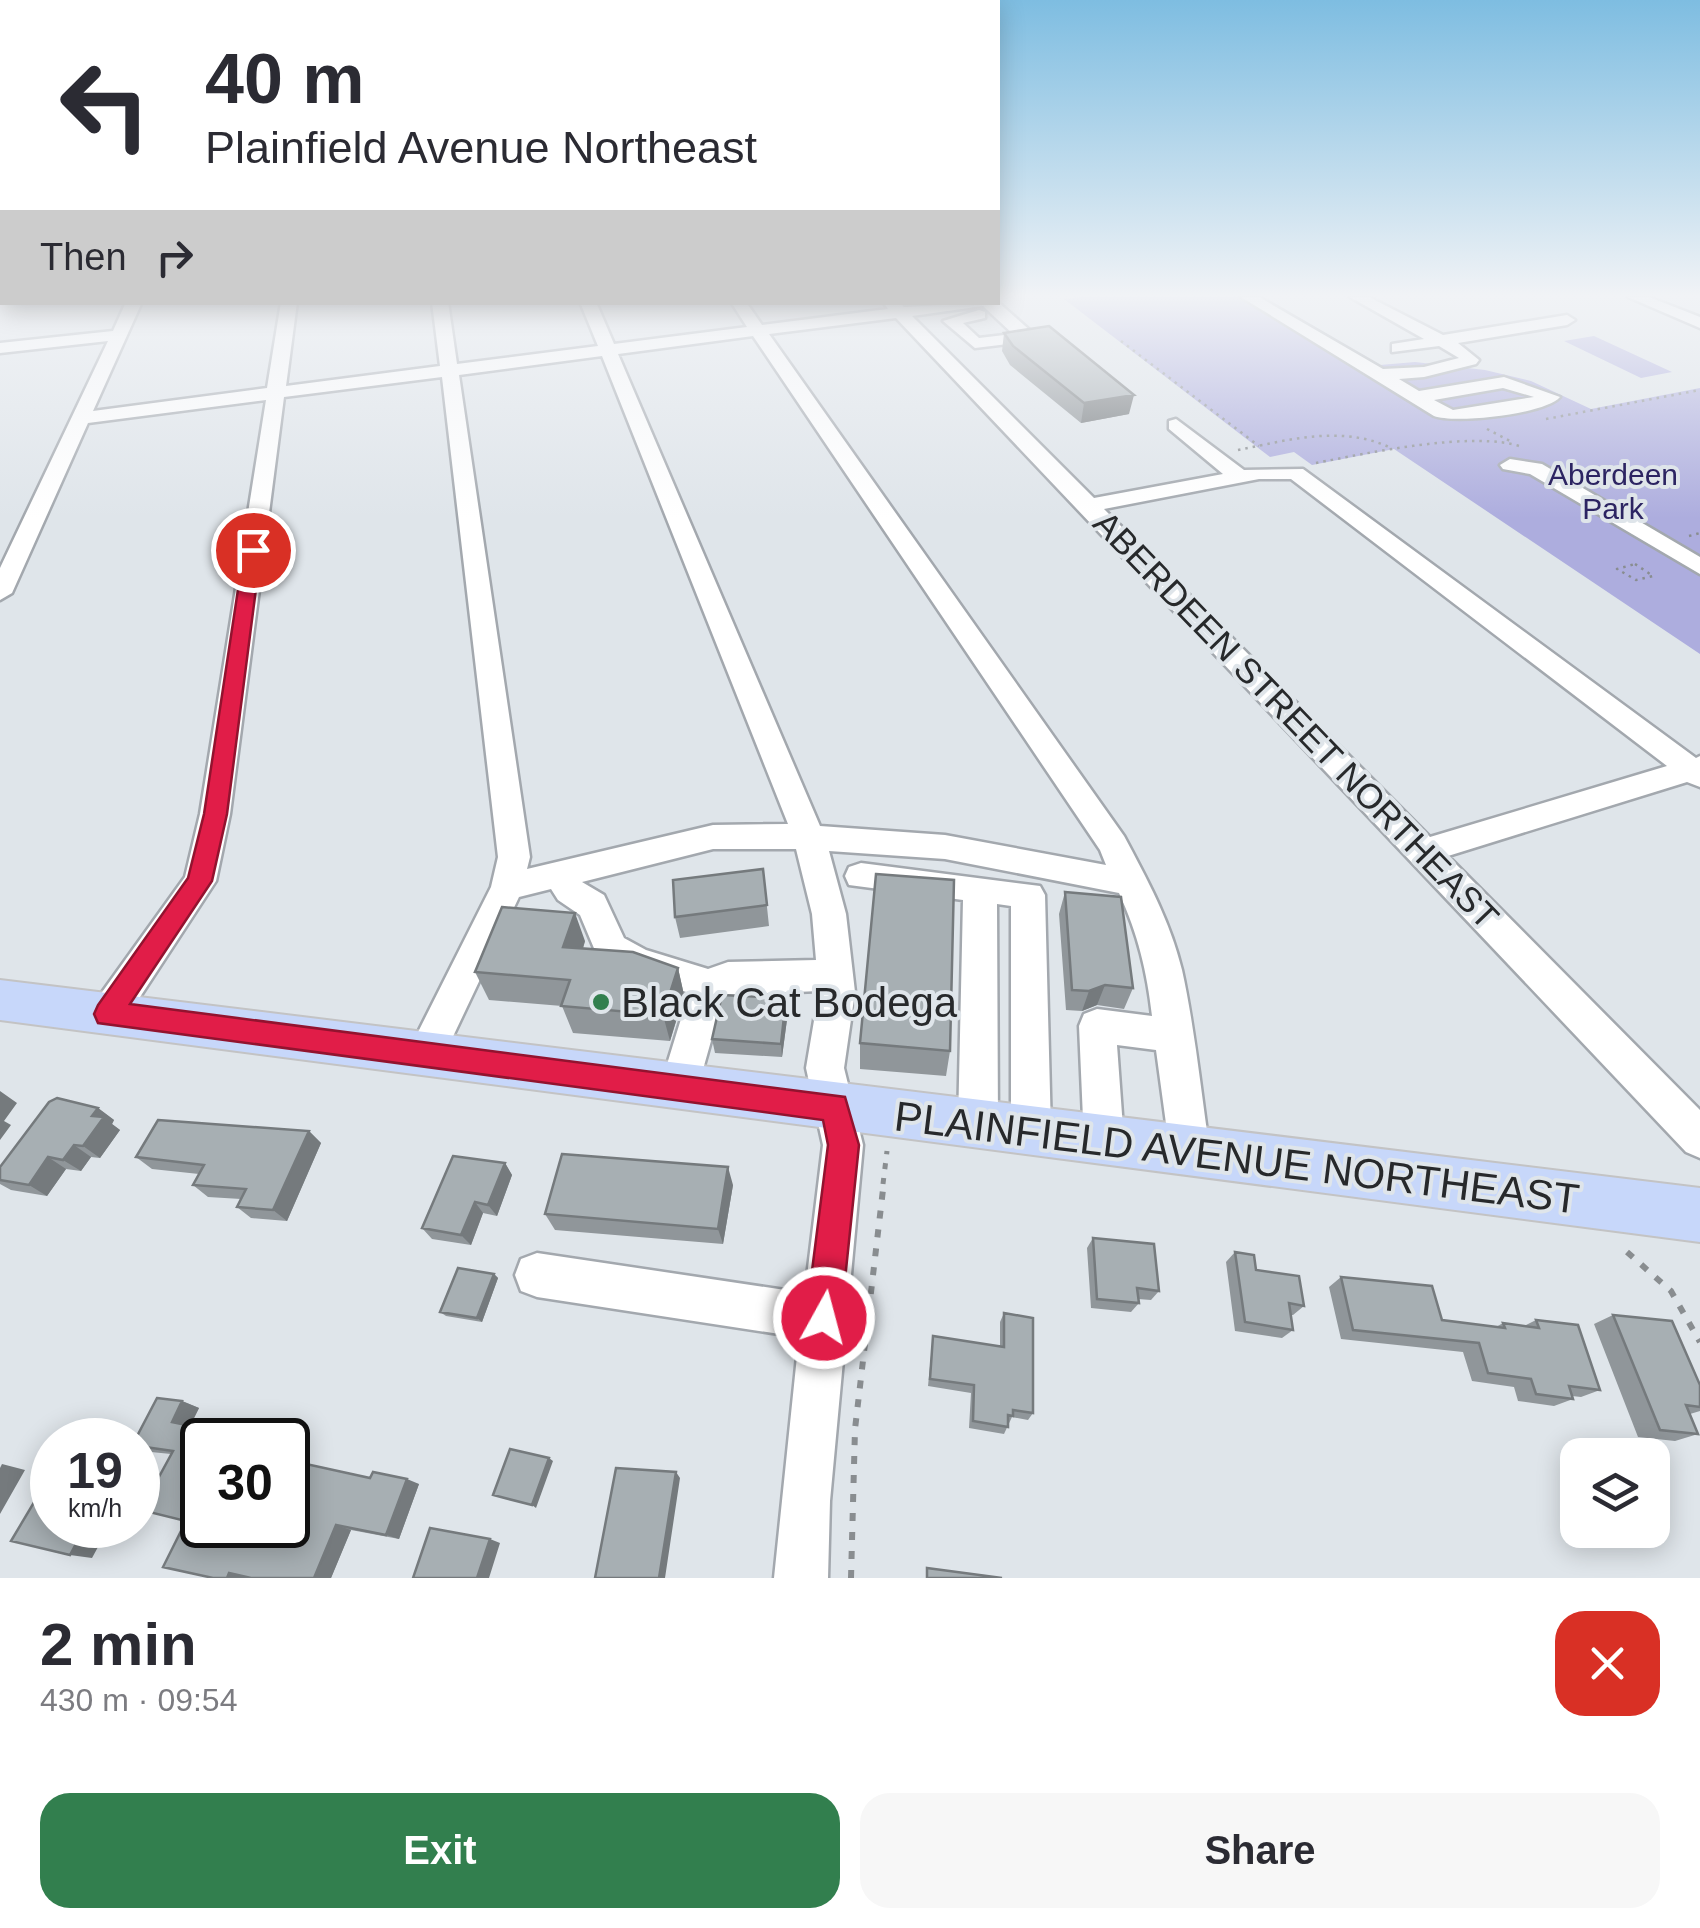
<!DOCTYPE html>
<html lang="en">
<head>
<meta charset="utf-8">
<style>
  :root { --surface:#fff; --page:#f7f7f7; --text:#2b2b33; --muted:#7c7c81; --accent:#327f4e }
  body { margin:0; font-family:Helvetica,sans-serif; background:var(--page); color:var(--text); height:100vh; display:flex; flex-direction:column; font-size:38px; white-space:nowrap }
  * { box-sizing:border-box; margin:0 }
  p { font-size:32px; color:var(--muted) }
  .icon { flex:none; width:55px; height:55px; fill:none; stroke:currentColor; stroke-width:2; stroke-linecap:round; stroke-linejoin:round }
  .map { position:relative; height:1578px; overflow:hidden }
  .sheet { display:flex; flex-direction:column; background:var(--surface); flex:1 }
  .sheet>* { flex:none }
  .hud { position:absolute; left:0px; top:0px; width:1000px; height:305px; box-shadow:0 5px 25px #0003; background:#fff; color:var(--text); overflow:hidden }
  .buttons { position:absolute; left:1560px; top:1438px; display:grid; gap:20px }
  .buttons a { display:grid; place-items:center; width:110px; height:110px; border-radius:20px; background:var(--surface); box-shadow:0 5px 25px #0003; font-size:50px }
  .speed { position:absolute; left:30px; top:1418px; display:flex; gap:20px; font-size:50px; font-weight:700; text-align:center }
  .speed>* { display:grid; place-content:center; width:130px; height:130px; border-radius:50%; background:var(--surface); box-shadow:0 5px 25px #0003; line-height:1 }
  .speed small { font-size:25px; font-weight:400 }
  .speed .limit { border:5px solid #111; border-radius:15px; background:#fff; color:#111 }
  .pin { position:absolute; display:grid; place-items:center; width:85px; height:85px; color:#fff; margin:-42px; border:5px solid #fff; border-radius:50%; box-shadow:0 2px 10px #0007 }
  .me { position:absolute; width:110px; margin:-55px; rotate:7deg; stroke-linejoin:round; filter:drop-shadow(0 0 8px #0008) }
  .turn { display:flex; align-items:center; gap:35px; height:210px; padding:0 40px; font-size:45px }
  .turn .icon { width:130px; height:130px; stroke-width:2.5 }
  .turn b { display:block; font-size:70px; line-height:85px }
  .then { display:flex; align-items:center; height:95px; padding:0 40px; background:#0003; gap:20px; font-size:38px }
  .round { display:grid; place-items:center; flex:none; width:105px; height:105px; border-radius:30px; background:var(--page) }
  .summary { display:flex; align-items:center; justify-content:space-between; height:170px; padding:0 40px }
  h1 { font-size:60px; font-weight:700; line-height:75px }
  .cta { display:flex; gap:20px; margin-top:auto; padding:20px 40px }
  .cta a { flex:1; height:115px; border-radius:30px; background:var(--accent); color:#fff; font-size:40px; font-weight:700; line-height:115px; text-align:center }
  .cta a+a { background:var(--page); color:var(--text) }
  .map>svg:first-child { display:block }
</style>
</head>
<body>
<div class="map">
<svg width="1700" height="1578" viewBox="0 0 1700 1578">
  <rect width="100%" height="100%" fill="#dfe5ea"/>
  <path fill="#adadde" d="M1081,297H1264L1380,365L1415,362L1485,370L1531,381L1591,409L1700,388V654L1394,449L1312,465L1294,452L1270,457L1064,299Z
    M1594,336L1672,372L1641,378L1564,341Z"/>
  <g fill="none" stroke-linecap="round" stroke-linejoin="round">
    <defs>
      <path id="minor" d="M1241,297H1259L1383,369L1424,367L1459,358L1439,346L1392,352V344L1424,339L1350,297H1369L1443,335L1567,315L1575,320L1567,325L1458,343L1479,360L1476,364L1424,377L1399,379L1419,391L1504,377L1560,397C1546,414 1455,424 1434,416ZM1503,388L1534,397L1453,410L1434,400Z
        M1628,297H1649L1700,317V328Z
        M126,302H142L93,411L267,388L281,302H297L286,386L440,366L432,302H448L457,364L598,346L580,302H596L614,344L747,327L731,302H746L762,325L888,309L883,302H899L904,307L998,302L1033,333V341L975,348L943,321L979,310L985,312V318L963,323L979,338L1013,334L983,306L912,316L1094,498L1223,474L1169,429V421L1176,419L1244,470L1303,469L1696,758L1700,756V787L1687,782L1448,856L1700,1110V1158L1686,1152L896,318L769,334L1124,836C1147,879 1170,921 1182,970C1195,1029 1201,1092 1210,1153L1204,1167L1190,1173L1176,1167L1170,1153L1156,1050L1117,1045L1124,1142L1118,1156L1104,1162L1090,1156L1084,1142L1079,1026L1084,1014L1097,1009L1152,1016C1147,972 1138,934 1119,893L945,859L829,851L846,914L855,992L844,1068L863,1145L830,1501L828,1578H774L799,1337L537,1297L521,1291L515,1275L521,1259L537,1253L805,1293L823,1145L806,1068L819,991L724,995L698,1087L693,1100L679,1105L665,1100L660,1087L689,993L607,964L596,953L580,915L558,900L551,889L519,897L439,1066L426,1071L413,1066L407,1054L491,887L498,857L442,377L284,397L230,814L216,881L121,1026L108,1030L95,1026L90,1014L95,1002L185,877L200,814L266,400L88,423L12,593L0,600V568L108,341L0,353V343L113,331ZM753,336L1100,850L1106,865L945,835L820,826L618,354ZM602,356L788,824L713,825L527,869L530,857L459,375ZM1259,479H1291L1667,766L1430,837L1104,509ZM713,849H796L812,914L816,960L728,962L708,969L646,950L624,938L604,895L582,882Z
        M1510,459L1542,464L1700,557V574L1530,474L1503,469L1500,465Z
        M861,863L1040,886L1045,895L1051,1132L1045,1146L1031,1152L1017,1146L1011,1132V906L997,904L998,1125L992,1139L978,1144L964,1139L958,1125L963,900L849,885L845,876L849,867Z"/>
      <path id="major" d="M0,980L1700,1188V1242L0,1020Z"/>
    </defs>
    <use href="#minor" stroke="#a3a8ae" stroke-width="5"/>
    <use href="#major" stroke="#c3c3c4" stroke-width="4"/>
    <path stroke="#898d90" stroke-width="2.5" stroke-dasharray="2.5 5" stroke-linecap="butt" d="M1121,341L1259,446
      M1546,419L1700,390
      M1487,429L1510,441
      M1238,450C1288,440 1340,425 1389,447
      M1316,463C1367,453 1476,430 1522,447
      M1689,536L1700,533
      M1635,564L1653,576L1636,580L1617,569Z"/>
    <path stroke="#898d90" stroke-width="5" stroke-dasharray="6 9" stroke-linecap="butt" d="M883,1184L887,1151"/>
    <path stroke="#898d90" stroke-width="6" stroke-dasharray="8 11" stroke-linecap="butt" d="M1627,1252L1671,1291L1700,1342
      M851,1578L855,1429L884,1181"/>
    <use href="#minor" fill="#fff" fill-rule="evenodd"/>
    <use href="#major" fill="#c7d7fa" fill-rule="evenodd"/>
  </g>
  <path fill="#90969a" d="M1004,333L1129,414L1081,423L1010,365L1002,351Z
    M763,869L769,926L680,938L675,917Z
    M1065,892L1133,988L1124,1009L1097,1005L1082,1011L1066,1010L1059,914Z
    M585,941L583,949L678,968L684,995L670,1041L573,1033L562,1006L489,1000L475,972Z
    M786,998L788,1012L782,1057L715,1053L712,1039Z
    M860,1043L950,1051L946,1076L860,1069Z
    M98,1108L114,1120L112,1124L120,1130L100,1158L91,1157L81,1171L66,1169L47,1196L11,1190L0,1184V1167Z
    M309,1131L321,1143L287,1221L251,1218L237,1207L241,1199L208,1197L193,1185L199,1174L152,1169L136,1157Z
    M505,1163L512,1175L497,1216L483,1213L471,1245L432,1239L422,1228Z
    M733,1185L723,1244L555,1230L545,1214Z
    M1093,1238L1159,1291L1151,1300L1138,1299L1139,1303L1131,1312L1091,1308L1087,1248Z
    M1235,1252L1256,1270L1304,1306L1293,1315H1291L1293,1330L1282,1338L1235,1331L1226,1262Z
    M494,1274L498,1278L482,1322L446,1316L440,1312Z
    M1341,1277L1442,1320L1496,1327L1503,1323L1524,1326L1536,1320L1600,1390L1581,1397L1572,1396L1573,1399L1554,1406L1518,1401L1514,1387L1472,1381L1463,1352L1341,1339L1329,1287Z
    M1004,1313L1033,1413L1028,1420L1012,1417L1004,1434L969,1428L971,1393L928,1386L933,1336L1000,1346V1322Z
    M1613,1315L1700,1385V1411L1690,1414L1698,1434L1675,1441L1638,1437L1594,1324Z
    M182,1401L199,1408L190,1426L233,1437L202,1440L370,1478L419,1484L399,1539L351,1530L331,1578H213L186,1521L171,1454L151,1452L138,1448V1440Z"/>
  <path fill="#757a7d" d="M1134,395L1129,414L1081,423L1084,403Z
    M575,913L585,941L574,975L563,947Z
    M678,968L684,995L670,1041L663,1015Z
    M1105,985L1097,1005L1082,1011L1089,991Z
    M786,998L788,1012L782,1057L781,1044Z
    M0,1091L17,1103L4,1121L11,1125L0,1140Z
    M98,1108L114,1120L112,1124L120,1130L100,1158L83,1146L92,1116Z
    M309,1131L321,1143L287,1221L273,1210Z
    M74,1145L91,1157L81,1171L63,1160Z
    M48,1157L66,1169L47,1196L29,1185Z
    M505,1163L512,1175L497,1216L488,1205Z
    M728,1167L733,1185L723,1244L718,1229Z
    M475,1202L483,1213L471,1245L461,1235Z
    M494,1274L498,1278L482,1322L477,1318Z
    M182,1401L199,1408L189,1428L172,1422Z
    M216,1431L233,1437L231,1440H211Z
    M549,1458L553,1461L536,1508L532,1505Z
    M2,1464L25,1470L0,1514V1468Z
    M676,1472L680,1478L665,1578H659Z
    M407,1479L419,1484L399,1539L386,1535Z
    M86,1525H110L92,1558L70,1555Z
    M336,1525L351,1530L331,1578H314Z
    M490,1539L500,1543L489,1578H477Z
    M229,1573L247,1576L246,1578H227Z"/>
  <path fill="#a7afb3" stroke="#757a7d" stroke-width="2.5" d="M1049,326L1134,395L1084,403L1013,346L1004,333Z
    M763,869L767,905L675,917L673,880Z
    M876,874L954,880L950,1051L860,1043Z
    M1065,892L1121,897L1133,988L1105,985L1089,991L1072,990Z
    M502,907L575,913L563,947L633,952L678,968L663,1015L561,1006L570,980L475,972Z
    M722,995L786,998L781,1044L712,1039Z
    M57,1098L98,1108L92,1116L104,1117L83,1146L74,1145L63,1160L48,1157L29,1185L0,1180V1167L49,1102Z
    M158,1120L309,1131L273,1210L237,1207L246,1189L193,1185L204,1165L136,1157Z
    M562,1154L728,1167L718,1229L545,1214Z
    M453,1156L505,1163L488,1205L475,1202L461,1235L422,1228Z
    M1093,1238L1154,1244L1159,1291L1137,1288L1139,1303L1097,1299Z
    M1235,1252L1254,1255L1256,1270L1299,1276L1304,1306L1289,1303L1293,1330L1245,1322Z
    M458,1268L494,1274L477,1318L440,1312Z
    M1341,1277L1432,1286L1442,1320L1505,1328L1503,1323L1539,1328L1536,1320L1578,1325L1600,1390L1569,1386L1573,1399L1536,1394L1531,1379L1488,1373L1479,1343L1353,1330Z
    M1004,1313L1033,1318V1413L1013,1410V1416L1008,1415V1427L973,1421L974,1385L930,1379L933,1336L1004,1347Z
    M1613,1315L1672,1321L1700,1385V1407L1686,1405L1698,1434L1660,1430Z
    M157,1398L182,1401L172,1422L216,1431L211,1440H202V1525H288V1460L370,1478L373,1472L407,1479L386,1535L336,1525L314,1578H251L229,1573L227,1578H213L163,1567L186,1521L141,1510L173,1451L138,1446V1440H135Z
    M510,1449L549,1458L532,1505L493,1495Z
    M616,1468L676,1472L659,1578H595Z
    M52,1472V1525H86L70,1555L11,1541Z
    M430,1528L490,1539L477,1578H413Z
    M927,1568L1002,1578H927Z"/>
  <linearGradient id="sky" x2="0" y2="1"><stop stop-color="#7ebde1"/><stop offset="0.57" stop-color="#f1f3f6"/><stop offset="1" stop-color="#f1f3f6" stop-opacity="0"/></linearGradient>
  <rect width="1700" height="518" fill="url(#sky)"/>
  <path fill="#e11d48" stroke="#92132f" stroke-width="2.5" d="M253,545L261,550L227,814L212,881L130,1004L845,1097L859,1145L841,1318L836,1330L824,1335L811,1330L806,1318L828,1145L823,1120L98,1023L94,1014L98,1005L188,878L204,814L244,550Z"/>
  <circle fill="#327f4e" stroke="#dfe5ea" stroke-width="4" cx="601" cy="1002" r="10"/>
  <g text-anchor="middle" stroke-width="8" stroke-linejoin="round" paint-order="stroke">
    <g font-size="30" fill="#2c2462" stroke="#dfe5ea">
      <text x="1613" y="485">Aberdeen<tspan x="1613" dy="34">Park</tspan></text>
    </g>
    <g font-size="35" fill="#27292b" stroke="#dfe5ea">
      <text transform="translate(1296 720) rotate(46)" y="12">ABERDEEN STREET NORTHEAST</text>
    </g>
    <g font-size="42" fill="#27292b" stroke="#dfe5ea" text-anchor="start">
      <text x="621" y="1017">Black Cat Bodega</text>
    </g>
    <g font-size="42" fill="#27292b" stroke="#dfe5ea">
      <text transform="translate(1237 1157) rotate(7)" y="15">PLAINFIELD AVENUE NORTHEAST</text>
    </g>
  </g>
</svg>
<div class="buttons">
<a><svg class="icon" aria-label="layers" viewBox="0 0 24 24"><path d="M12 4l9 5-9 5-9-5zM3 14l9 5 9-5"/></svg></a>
</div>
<div class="speed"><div>19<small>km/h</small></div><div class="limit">30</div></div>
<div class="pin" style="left:253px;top:550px;background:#d93025"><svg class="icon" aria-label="arrive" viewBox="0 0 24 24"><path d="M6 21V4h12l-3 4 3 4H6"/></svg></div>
<svg class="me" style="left:824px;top:1318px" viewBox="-20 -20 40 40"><circle r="17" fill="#e11d48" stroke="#fff" stroke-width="3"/><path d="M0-11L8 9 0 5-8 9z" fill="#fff"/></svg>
<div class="hud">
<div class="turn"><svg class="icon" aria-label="left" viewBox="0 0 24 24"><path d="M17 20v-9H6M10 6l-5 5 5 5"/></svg><div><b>40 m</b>Plainfield Avenue Northeast</div></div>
<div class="then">Then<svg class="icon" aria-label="right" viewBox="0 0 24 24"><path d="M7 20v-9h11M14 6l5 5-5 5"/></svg></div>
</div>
</div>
<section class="sheet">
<div class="summary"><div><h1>2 min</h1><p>430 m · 09:54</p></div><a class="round" style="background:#d93025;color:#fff"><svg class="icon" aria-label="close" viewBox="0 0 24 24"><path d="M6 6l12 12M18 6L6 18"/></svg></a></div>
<div class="cta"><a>Exit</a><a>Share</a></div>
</section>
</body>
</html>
